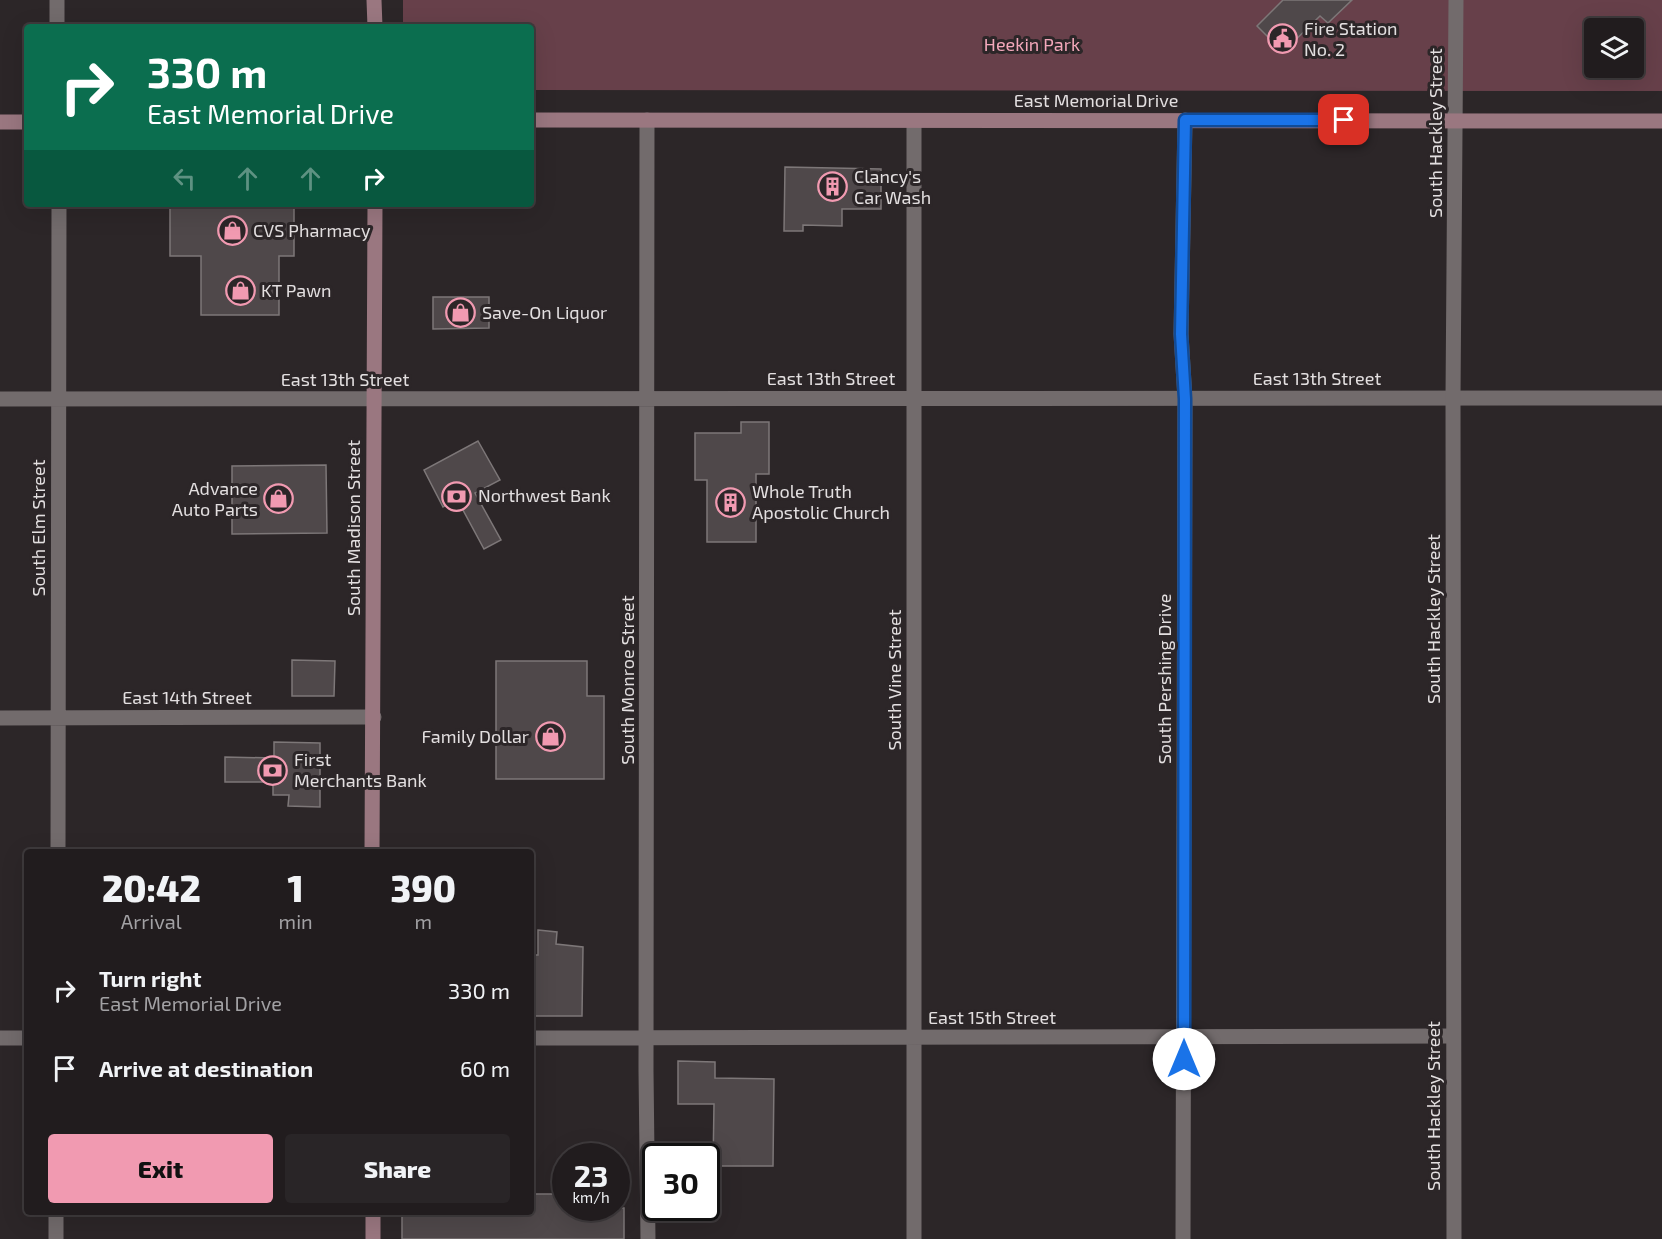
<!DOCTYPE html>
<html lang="en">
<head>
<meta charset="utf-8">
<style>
  :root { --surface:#211c1e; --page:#292527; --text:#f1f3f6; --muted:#a2a1a4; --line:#3e3a3c; --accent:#f19ab1 }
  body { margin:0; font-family:"Exo 2",sans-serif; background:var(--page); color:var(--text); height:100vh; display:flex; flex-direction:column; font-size:22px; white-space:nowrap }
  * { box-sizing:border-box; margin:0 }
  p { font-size:20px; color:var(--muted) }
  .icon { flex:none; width:33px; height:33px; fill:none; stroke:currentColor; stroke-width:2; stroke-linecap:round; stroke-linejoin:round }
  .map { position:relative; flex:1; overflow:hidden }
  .drawer { position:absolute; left:24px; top:849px; width:510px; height:366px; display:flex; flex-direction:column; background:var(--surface); border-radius:6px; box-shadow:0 6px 24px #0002,0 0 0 2px var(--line) }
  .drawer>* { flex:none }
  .guide { position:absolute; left:24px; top:24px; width:510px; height:183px; border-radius:6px; box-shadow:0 6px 24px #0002,0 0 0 2px var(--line); background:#0b6e4f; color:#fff; overflow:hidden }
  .fabs { position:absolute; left:1584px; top:18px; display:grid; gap:12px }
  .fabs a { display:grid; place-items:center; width:60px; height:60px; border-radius:6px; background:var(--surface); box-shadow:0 6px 24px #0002,0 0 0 2px var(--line); font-size:30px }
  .speed { position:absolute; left:552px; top:1143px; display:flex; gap:12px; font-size:30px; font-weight:700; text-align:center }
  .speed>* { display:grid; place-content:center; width:78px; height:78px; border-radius:50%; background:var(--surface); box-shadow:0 6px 24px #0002,0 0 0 2px var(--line); line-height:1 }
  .speed small { font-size:15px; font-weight:400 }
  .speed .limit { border:3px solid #111; border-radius:9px; background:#fff; color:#111 }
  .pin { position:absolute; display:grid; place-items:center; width:51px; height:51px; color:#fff; margin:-26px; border-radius:12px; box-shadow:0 3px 9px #0006 }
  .me { position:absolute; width:66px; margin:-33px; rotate:0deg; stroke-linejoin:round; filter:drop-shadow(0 0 4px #0008) }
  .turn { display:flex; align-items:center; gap:21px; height:126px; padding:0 24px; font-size:27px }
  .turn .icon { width:78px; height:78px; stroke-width:2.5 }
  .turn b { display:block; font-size:42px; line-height:51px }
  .lanes { display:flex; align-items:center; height:57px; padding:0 24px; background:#0003; justify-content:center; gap:30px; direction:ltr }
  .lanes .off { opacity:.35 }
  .eta { display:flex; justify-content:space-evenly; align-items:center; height:102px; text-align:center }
  .eta b { font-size:36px; font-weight:800; line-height:42px }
  .action { display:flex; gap:12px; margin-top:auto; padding:12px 24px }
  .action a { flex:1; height:69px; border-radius:6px; background:var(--accent); color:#111; font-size:24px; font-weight:800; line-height:69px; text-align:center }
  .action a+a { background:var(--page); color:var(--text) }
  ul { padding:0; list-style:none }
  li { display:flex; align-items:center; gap:18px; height:78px; padding:0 24px }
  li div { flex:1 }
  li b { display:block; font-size:22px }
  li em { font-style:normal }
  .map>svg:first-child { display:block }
</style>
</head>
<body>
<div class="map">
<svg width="1662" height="1239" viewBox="0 0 1662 1239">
  <rect width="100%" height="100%" fill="#2c2628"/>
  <path fill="#67404a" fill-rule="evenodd" d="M403,0H1662V91L531,90V27H403ZM1594,28H1634V68H1594Z"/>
  <path fill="#4f484a" stroke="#7d7778" stroke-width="1.5" d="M1283,0H1352L1328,23L1320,16L1283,52L1257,26Z
    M785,167L881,169V209H842V226L803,225V231H784Z
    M170,204H294V256H279V315H201V256H170Z
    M433,297H489V328L433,329Z
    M741,422H769V474H756V542H707V480H695V433H741Z
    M478,441L500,480L475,493L501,540L484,549L457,499L443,507L424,470Z
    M326,465L327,533L232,534V466Z
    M292,660L335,661L334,696H292Z
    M496,661H587V696H604V779H496Z
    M274,742L320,743V807L288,806L289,795H273V782H225V757L274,758Z
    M538,930L557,932L556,944L583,947L582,1016H531V955H538Z
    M678,1061L715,1062V1078L774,1079L773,1166H713L714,1104H678Z
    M531,1194H566V1208H624V1239H402V1212H531Z"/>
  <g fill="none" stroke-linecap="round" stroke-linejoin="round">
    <path stroke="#726b6c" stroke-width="15" d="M57,0V27
      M647,120L646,1071L648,1239
      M914,121V1239
      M0,399L1662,398
      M0,718L374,717
      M58,852L59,204
      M0,1038H27
      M531,1038L1453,1036
      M56,1239V1212
      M1183,1239L1185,399L1181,334L1185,120"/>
    <path stroke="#726b6c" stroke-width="15" d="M1454,1239L1453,398L1456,0"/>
    <path stroke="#9a7780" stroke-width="15" d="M374,0L375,27
      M531,120L1662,121
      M0,122H27
      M372,852L375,204
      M373,1212V1239"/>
  </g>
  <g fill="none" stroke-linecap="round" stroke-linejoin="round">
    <defs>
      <path id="route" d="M1184,1059L1185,399L1181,334L1185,120H1344"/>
    </defs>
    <use href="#route" stroke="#114b97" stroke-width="15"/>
    <use href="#route" stroke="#1a73e8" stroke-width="10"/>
  </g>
  <defs>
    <symbol id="civic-ring" viewBox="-11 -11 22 22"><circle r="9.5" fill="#2c2628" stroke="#f19ab1" stroke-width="1.5"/><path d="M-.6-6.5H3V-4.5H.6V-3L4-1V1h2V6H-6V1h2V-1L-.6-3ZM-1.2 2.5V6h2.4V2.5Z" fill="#f19ab1"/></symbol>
    <symbol id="building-ring" viewBox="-11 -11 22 22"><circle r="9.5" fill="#2c2628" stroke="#f19ab1" stroke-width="1.5"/><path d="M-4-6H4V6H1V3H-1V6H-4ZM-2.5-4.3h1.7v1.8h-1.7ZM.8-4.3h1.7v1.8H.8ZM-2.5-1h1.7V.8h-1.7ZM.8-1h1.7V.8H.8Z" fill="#f19ab1"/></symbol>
    <symbol id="shop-ring" viewBox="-11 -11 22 22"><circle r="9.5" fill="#2c2628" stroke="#f19ab1" stroke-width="1.5"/><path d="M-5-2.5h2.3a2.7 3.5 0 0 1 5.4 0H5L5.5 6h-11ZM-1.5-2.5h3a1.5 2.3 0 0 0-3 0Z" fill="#f19ab1"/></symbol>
    <symbol id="bank-ring" viewBox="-11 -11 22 22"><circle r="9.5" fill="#2c2628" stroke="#f19ab1" stroke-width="1.5"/><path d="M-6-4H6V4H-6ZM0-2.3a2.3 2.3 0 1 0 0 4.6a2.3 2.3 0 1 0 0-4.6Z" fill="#f19ab1"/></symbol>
  </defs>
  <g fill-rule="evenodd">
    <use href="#civic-ring" x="1266" y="22" width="33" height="33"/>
    <use href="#building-ring" x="816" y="170" width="33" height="33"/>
    <use href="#shop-ring" x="216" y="214" width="33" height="33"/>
    <use href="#shop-ring" x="224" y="274" width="33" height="33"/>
    <use href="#shop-ring" x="444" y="296" width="33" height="33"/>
    <use href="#bank-ring" x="440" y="480" width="33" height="33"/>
    <use href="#shop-ring" x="262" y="482" width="33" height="33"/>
    <use href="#building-ring" x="714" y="486" width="33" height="33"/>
    <use href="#shop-ring" x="534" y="720" width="33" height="33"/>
    <use href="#bank-ring" x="256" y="754" width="33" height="33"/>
  </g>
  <g text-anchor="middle" stroke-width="6" stroke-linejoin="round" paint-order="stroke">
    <g font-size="18" fill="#e3dfe0" stroke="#2c2628" text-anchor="start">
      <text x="1304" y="35">Fire Station<tspan x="1304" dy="21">No. 2</tspan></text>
      <text x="854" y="183">Clancy's<tspan x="854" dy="21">Car Wash</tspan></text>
      <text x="253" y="237">CVS Pharmacy</text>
      <text x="261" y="297">KT Pawn</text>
      <text x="482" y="319">Save-On Liquor</text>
      <text x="258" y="495" text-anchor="end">Advance<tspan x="258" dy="21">Auto Parts</tspan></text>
      <text x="752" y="498">Whole Truth<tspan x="752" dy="21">Apostolic Church</tspan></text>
      <text x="478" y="502">Northwest Bank</text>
      <text x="529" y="743" text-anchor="end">Family Dollar</text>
      <text x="294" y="766">First<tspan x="294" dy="21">Merchants Bank</tspan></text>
    </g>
    <g font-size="18" fill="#f4a8bb" stroke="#2c2628">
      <text x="1032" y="51">Heekin Park</text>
    </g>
    <g font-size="18" fill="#e3dfe0" stroke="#2c2628">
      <text x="1096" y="107">East Memorial Drive</text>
      <text transform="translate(1436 133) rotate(-90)" y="6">South Hackley Street</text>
      <text x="831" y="385">East 13th Street</text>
      <text x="1317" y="385">East 13th Street</text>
      <text x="345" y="386">East 13th Street</text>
      <text transform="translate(39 528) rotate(-90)" y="6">South Elm Street</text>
      <text transform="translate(354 528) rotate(-90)" y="6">South Madison Street</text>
      <text transform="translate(1434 619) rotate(-90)" y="6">South Hackley Street</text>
      <text transform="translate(1165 679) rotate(-90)" y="6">South Pershing Drive</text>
      <text transform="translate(628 680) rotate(-90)" y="6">South Monroe Street</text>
      <text transform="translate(895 680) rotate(-90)" y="6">South Vine Street</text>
      <text x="187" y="704">East 14th Street</text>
      <text x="992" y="1024">East 15th Street</text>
      <text transform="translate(1434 1106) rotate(-90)" y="6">South Hackley Street</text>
    </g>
  </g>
</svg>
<div class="fabs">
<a><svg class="icon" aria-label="layers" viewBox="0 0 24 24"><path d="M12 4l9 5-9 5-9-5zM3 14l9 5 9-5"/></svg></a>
</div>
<div class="speed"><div>23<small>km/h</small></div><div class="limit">30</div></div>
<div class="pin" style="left:1344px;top:120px;background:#d93025"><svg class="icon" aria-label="arrive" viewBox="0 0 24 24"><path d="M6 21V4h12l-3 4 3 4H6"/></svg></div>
<svg class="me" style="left:1184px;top:1059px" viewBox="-20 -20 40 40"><circle r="19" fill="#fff"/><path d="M0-13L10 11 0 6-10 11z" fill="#1a73e8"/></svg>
<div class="guide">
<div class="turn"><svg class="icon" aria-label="right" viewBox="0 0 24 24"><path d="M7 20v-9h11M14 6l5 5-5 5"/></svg><div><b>330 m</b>East Memorial Drive</div></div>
<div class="lanes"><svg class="icon off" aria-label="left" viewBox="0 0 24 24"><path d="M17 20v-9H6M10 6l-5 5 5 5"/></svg><svg class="icon off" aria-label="ahead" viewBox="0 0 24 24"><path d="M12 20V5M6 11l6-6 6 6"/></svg><svg class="icon off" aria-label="ahead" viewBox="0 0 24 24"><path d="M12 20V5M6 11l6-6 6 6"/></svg><svg class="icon" aria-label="right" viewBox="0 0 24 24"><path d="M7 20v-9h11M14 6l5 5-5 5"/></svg></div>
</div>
<section class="drawer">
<div class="eta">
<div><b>20:42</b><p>Arrival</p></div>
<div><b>1</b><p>min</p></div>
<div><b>390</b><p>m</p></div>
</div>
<ul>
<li><svg class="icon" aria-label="right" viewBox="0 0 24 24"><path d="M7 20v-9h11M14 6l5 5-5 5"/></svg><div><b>Turn right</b><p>East Memorial Drive</p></div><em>330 m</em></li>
<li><svg class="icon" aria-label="arrive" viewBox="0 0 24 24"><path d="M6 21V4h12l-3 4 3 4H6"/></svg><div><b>Arrive at destination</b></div><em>60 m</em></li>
</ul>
<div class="action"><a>Exit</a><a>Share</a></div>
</section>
</div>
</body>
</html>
